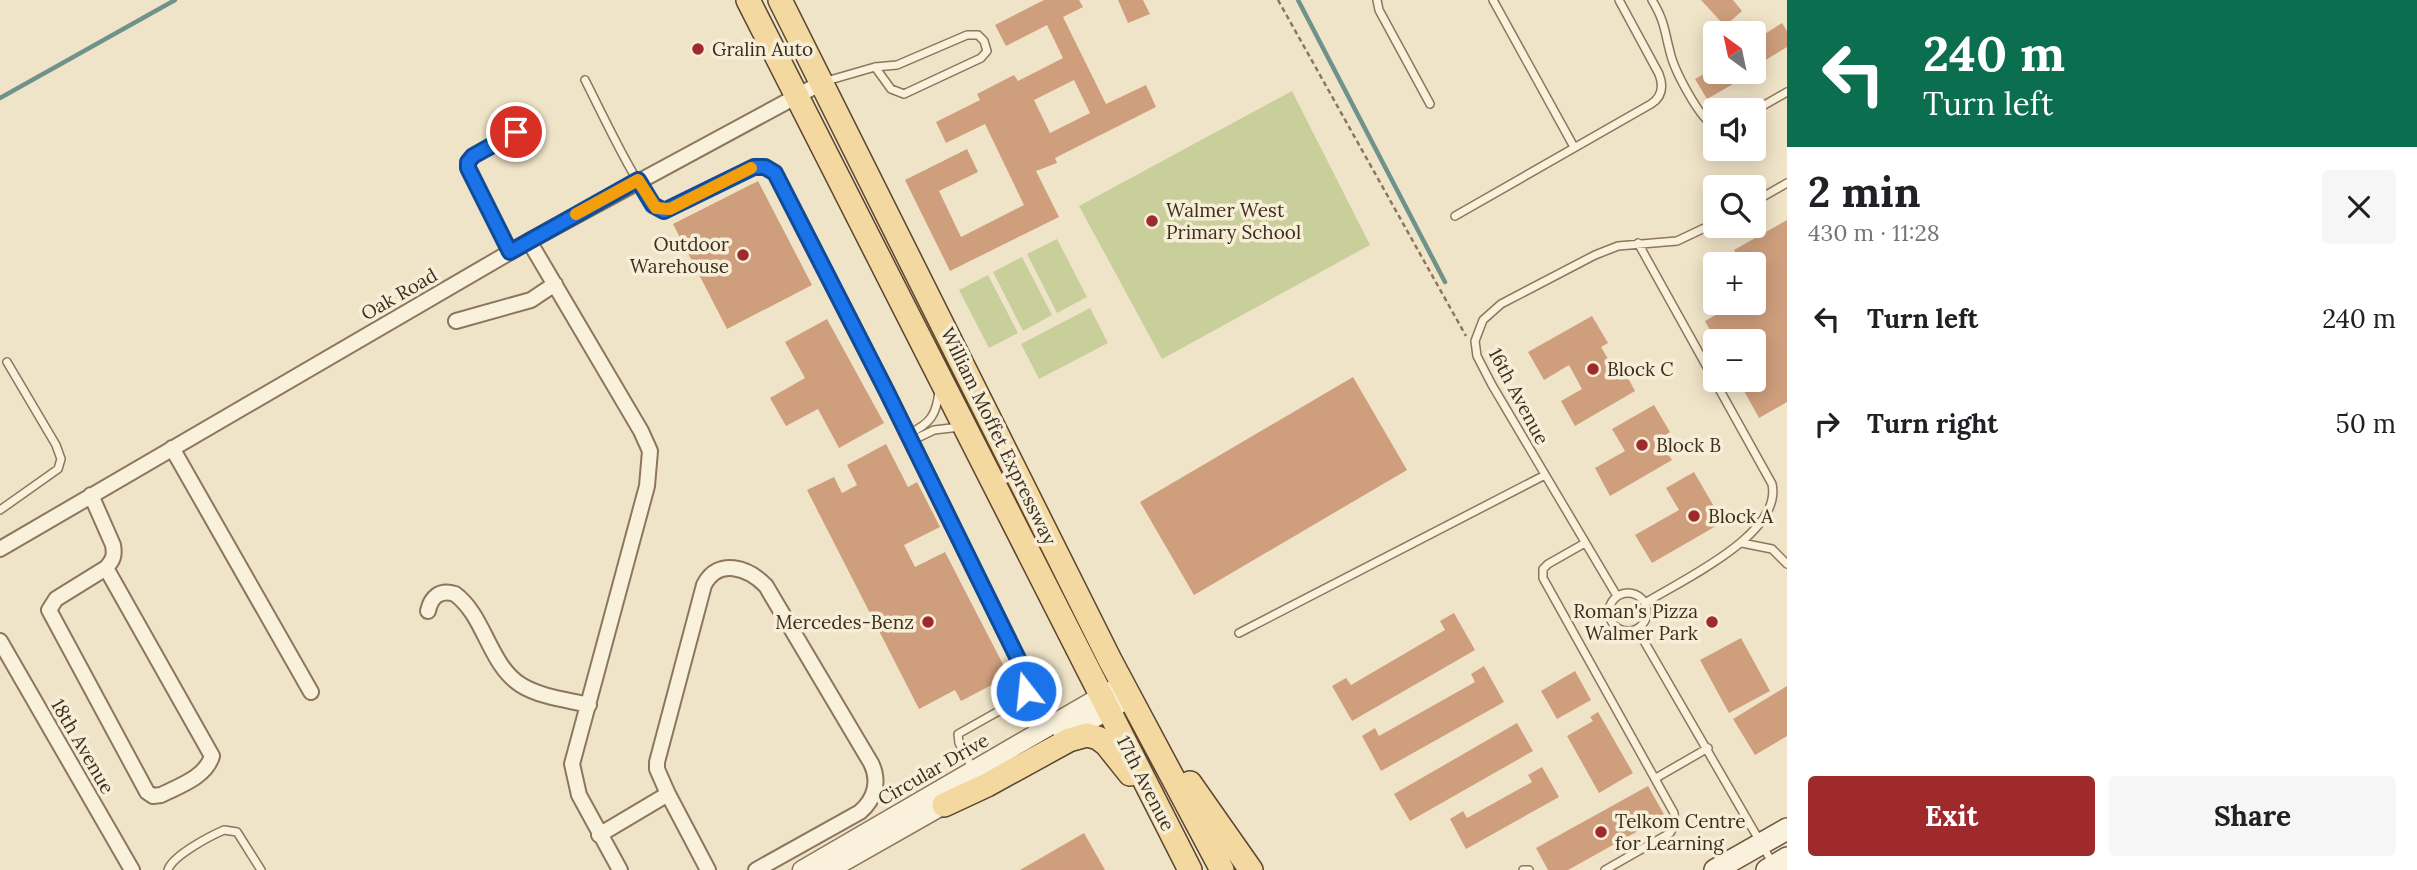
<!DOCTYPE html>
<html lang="en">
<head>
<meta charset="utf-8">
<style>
  :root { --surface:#fff; --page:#f6f6f6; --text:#202124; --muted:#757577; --accent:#9e2a2b }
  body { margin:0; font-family:Lora,serif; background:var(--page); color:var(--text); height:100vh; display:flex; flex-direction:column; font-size:26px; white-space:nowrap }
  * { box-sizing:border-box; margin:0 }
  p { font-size:23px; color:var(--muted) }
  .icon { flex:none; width:38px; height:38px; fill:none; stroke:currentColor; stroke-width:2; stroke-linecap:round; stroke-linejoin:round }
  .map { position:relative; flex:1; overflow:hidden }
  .side { display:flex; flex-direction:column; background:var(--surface); width:630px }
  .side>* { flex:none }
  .hud { background:#0b6e4f; color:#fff; overflow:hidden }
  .needle { width:46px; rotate:327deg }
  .fabs { position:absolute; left:1703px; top:21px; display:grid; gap:14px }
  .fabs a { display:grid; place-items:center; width:63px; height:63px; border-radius:7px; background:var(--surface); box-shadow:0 4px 18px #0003; font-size:35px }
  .pin { position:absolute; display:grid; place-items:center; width:60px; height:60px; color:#fff; margin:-30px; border:4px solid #fff; border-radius:50%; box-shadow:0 2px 7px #0007 }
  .me { position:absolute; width:77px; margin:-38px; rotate:344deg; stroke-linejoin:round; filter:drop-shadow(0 0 5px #0008) }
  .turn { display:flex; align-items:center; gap:24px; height:147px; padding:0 21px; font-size:32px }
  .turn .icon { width:91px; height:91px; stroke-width:2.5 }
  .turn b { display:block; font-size:49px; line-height:60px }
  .round { display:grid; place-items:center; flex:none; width:74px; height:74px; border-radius:7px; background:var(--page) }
  .head { display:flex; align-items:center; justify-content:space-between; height:119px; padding:0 21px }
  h1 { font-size:42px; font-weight:700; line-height:52px }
  .cta { display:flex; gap:14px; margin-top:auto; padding:14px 21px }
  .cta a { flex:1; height:80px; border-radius:7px; background:var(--accent); color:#fff; font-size:28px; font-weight:700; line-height:80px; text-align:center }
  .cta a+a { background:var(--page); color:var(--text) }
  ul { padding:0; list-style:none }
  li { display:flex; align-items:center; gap:21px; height:105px; padding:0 21px }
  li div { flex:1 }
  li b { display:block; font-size:26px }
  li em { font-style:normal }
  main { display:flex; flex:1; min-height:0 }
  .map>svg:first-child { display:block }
</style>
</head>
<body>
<main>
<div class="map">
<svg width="1787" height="870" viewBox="0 0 1787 870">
  <rect width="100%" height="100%" fill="#f0e4c8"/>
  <path fill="#c9cf9b" d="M1292,91L1370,245L1162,359L1079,206Z
    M1057,239L1087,297L1057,313L1027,254Z
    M1022,257L1052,315L1023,331L993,272Z
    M988,275L1018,333L989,348L959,290Z
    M1090,308L1108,343L1039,379L1021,344Z"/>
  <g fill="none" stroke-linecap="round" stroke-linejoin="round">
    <path stroke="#6f938a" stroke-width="4.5" d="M1298,0L1445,282
      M0,98L175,0"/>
  </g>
  <path fill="#cf9f7d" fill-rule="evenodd" d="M1044,0H1079L1083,7L1063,17L1106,104L1146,85L1156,107L1055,158L1057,163L1036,171L1059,217L950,271L905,180L967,149L978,172L939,191L961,237L1024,205L985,124L946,143L936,122L980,100L977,94L1014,75L1018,81L1063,58L1047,25L1006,46L995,25ZM1074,80L1090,113L1050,133L1034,100Z
    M1118,0H1143L1150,14L1128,23Z
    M1701,0H1733L1742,11L1725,26Z
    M1782,23L1787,31V47L1759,64L1754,55V41Z
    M1715,68V72H1754L1707,99L1695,79Z
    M758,181L812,285L727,329L673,224Z
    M1787,220V402L1759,418L1738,380H1754V341H1716L1705,321L1737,303H1754V293L1757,291L1754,285V264H1742L1734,250Z
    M1592,316L1608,343L1601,347L1615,371L1622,367L1635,391L1575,426L1561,401L1582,389L1569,365L1544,380L1528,352Z
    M827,319L884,423L839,448L818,409L786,426L770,398L805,378L785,342Z
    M1353,377L1407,470L1194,595L1140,502Z
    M1654,405L1670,432L1659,439L1672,460L1610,496L1595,468L1625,451L1612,429Z
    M886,444L908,487L917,482L940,527L904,545L915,567L945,552L1009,676L961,701L955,690L919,709L807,490L834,477L842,493L857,485L847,465Z
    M1694,472L1723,522L1652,563L1635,535L1679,510L1666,488Z
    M1454,613L1475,650L1352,721L1332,686L1346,678L1351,685L1445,630L1440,621Z
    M1741,638L1770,691L1729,713L1700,660Z
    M1484,666L1504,702L1381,771L1362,736L1375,728L1379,736L1475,682L1471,674Z
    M1575,671L1591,700L1557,719L1541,691Z
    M1787,686V736L1755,755L1733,719Z
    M1598,712L1633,773L1599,793L1567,736L1593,721L1590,717Z
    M1517,723L1533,751L1410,821L1394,794Z
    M1542,767L1559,797L1466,849L1450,819L1463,811L1467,818L1532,782L1528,775Z
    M1648,786L1665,816L1568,870H1548L1536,848Z
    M1084,833L1105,870H1020Z"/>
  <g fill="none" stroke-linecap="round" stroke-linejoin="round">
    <defs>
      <path id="service" d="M1377,0L1379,10L1430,104
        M1493,0L1574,147
        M1652,0C1665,22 1664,29 1670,52C1674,70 1699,118 1715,127
        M585,80C599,107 639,194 659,209H670L754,167L769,168L778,177L887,392L1026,678V691L1022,698L958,734L959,743L973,769
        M823,82L875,67L897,65L967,35H978L984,41L987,51L981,58L904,94L891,89L875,67
        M1754,111L1787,92
        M1754,202L1787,183
        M1455,216L1651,104C1662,97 1664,87 1659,74L1619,0
        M1638,243L1772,484C1783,534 1682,580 1645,603
        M510,252L468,168V162L537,120
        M908,434C930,424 937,415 939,390
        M911,441L934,430L960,427
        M0,510L58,469L61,459L56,445L7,362
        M1585,543L1548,564L1543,569V578L1674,813L1675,824L1670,833L1605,870
        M1742,543L1772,549L1787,564
        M1609 612a19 19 0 1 1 38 0a19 19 0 1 1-38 0Z
        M1617,596L1492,385L1477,356L1475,341L1483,320L1501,304L1595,255L1618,246L1677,241L1715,223
        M1637,629L1773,864
        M1239,633L1545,475
        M1656,778L1708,748
        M168,870C172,856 210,836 224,830L237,832L261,870
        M1523,870H1529"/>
      <path id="minor" d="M529,241L641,431L650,451L647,486L572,764L579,795L620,870
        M456,321L531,300L555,284
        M172,448L311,692
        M91,495L113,545C115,556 113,560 106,568L56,599L49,610L147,792L153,796L161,795C179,786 206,777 212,756L106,568
        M0,549L529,241L823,82
        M428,611C431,597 440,589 455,594C485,616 489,665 521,685C540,697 568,700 589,705
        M0,641L132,870
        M599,835L668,794
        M708,870L668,794L657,769V762L704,585C718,557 749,568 766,586L871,763C880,781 875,799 860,812L756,870"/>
      <path id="tertiary" d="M1063,735L1118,705
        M802,870L1110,691
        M829,870L954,799"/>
      <path id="secondary" d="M1715,870L1787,829
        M1767,870L1787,858"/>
      <path id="primary" d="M748,0L1190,870
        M780,0L1110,660L1222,870
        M1190,783L1251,870
        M944,805L987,785L1069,740L1087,735L1098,738L1106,744L1130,774"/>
    </defs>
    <use href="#service" stroke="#8d765c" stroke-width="10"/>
    <use href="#minor" stroke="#8d765c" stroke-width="18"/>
    <use href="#tertiary" stroke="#8d765c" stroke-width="21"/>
    <use href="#secondary" stroke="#6f573f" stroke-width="24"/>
    <use href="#primary" stroke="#5b4430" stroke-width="26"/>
    <path stroke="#8d765c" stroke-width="2.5" stroke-dasharray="5 3.5" stroke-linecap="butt" d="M1278,0L1466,336"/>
    <use href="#service" stroke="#faf1dc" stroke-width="7"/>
    <use href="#minor" stroke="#faf1dc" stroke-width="14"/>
    <use href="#tertiary" stroke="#faf1dc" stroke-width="18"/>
    <use href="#secondary" stroke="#faf1dc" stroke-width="21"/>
    <use href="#primary" stroke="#f3d9a0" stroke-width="23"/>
  </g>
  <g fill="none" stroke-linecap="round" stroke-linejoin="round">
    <defs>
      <path id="route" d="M516,132L473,156L468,162V168L510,252L638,180L653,205L664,211L754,167H765L775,173L887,392L1024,671L1026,691"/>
    </defs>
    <use href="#route" stroke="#114b97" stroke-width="18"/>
    <use href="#route" stroke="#1a73e8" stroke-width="12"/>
    <path stroke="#f59e0b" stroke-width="12" d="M576,214L638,180L656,208L670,209L751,168"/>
  </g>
  <g fill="#9e2a2b" stroke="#f7eed8" stroke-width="2.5">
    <circle cx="698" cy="49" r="7"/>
    <circle cx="1152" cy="221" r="7"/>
    <circle cx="743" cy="255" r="7"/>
    <circle cx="1593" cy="369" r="7"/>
    <circle cx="1642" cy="445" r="7"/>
    <circle cx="1694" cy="516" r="7"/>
    <circle cx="928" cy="622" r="7"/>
    <circle cx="1712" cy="622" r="7"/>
    <circle cx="1601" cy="832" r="7"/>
  </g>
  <g text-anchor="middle" stroke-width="7" stroke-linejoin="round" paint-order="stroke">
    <g font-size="19" fill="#3d2e20" stroke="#f7eed8" text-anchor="start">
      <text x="712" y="56">Gralin Auto</text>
      <text x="1166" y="217">Walmer West<tspan x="1166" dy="22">Primary School</tspan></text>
      <text x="729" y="251" text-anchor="end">Outdoor<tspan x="729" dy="22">Warehouse</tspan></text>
      <text x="1607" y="376">Block C</text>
      <text x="1656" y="452">Block B</text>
      <text x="1708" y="523">Block A</text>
      <text x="1698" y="618" text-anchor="end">Roman's Pizza<tspan x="1698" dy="22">Walmer Park</tspan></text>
      <text x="914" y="629" text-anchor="end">Mercedes-Benz</text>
      <text x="1615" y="828">Telkom Centre<tspan x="1615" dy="22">for Learning</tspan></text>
    </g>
    <g font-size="19" fill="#3d2e20" stroke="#f7eed8">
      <text transform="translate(399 294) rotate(-30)" y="7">Oak Road</text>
      <text transform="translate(1519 396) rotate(62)" y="7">16th Avenue</text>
      <text transform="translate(999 436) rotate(64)" y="7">William Moffet Expressway</text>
      <text transform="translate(83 746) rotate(60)" y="7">18th Avenue</text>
      <text transform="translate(933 769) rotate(-30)" y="7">Circular Drive</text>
      <text transform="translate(1146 783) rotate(63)" y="7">17th Avenue</text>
    </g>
  </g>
</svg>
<div class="fabs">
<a><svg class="needle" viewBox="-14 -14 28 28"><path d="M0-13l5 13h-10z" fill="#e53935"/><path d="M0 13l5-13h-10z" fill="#757577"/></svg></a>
<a><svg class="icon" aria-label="sound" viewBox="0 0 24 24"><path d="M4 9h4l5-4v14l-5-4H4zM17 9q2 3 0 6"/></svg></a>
<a><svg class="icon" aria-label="search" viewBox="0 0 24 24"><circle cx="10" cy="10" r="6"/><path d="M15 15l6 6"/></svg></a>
<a>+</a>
<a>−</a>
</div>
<div class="pin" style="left:516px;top:132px;background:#d93025"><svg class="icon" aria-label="arrive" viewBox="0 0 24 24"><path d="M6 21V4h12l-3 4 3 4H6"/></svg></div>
<svg class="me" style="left:1026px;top:691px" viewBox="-20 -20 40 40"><circle r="17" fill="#1a73e8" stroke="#fff" stroke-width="3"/><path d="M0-11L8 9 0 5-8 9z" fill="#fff"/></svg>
</div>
<section class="side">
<div class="hud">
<div class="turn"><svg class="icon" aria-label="left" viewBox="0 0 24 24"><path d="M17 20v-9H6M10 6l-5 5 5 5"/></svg><div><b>240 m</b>Turn left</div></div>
</div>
<div class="head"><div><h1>2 min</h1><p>430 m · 11:28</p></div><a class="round"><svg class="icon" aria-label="close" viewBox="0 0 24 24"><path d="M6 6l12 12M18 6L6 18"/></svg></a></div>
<ul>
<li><svg class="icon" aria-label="left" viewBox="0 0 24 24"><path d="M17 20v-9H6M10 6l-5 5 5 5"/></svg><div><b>Turn left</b></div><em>240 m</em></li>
<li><svg class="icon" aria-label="right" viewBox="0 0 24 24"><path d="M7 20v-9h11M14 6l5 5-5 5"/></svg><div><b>Turn right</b></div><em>50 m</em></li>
</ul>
<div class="cta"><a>Exit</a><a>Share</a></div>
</section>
</main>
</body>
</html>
